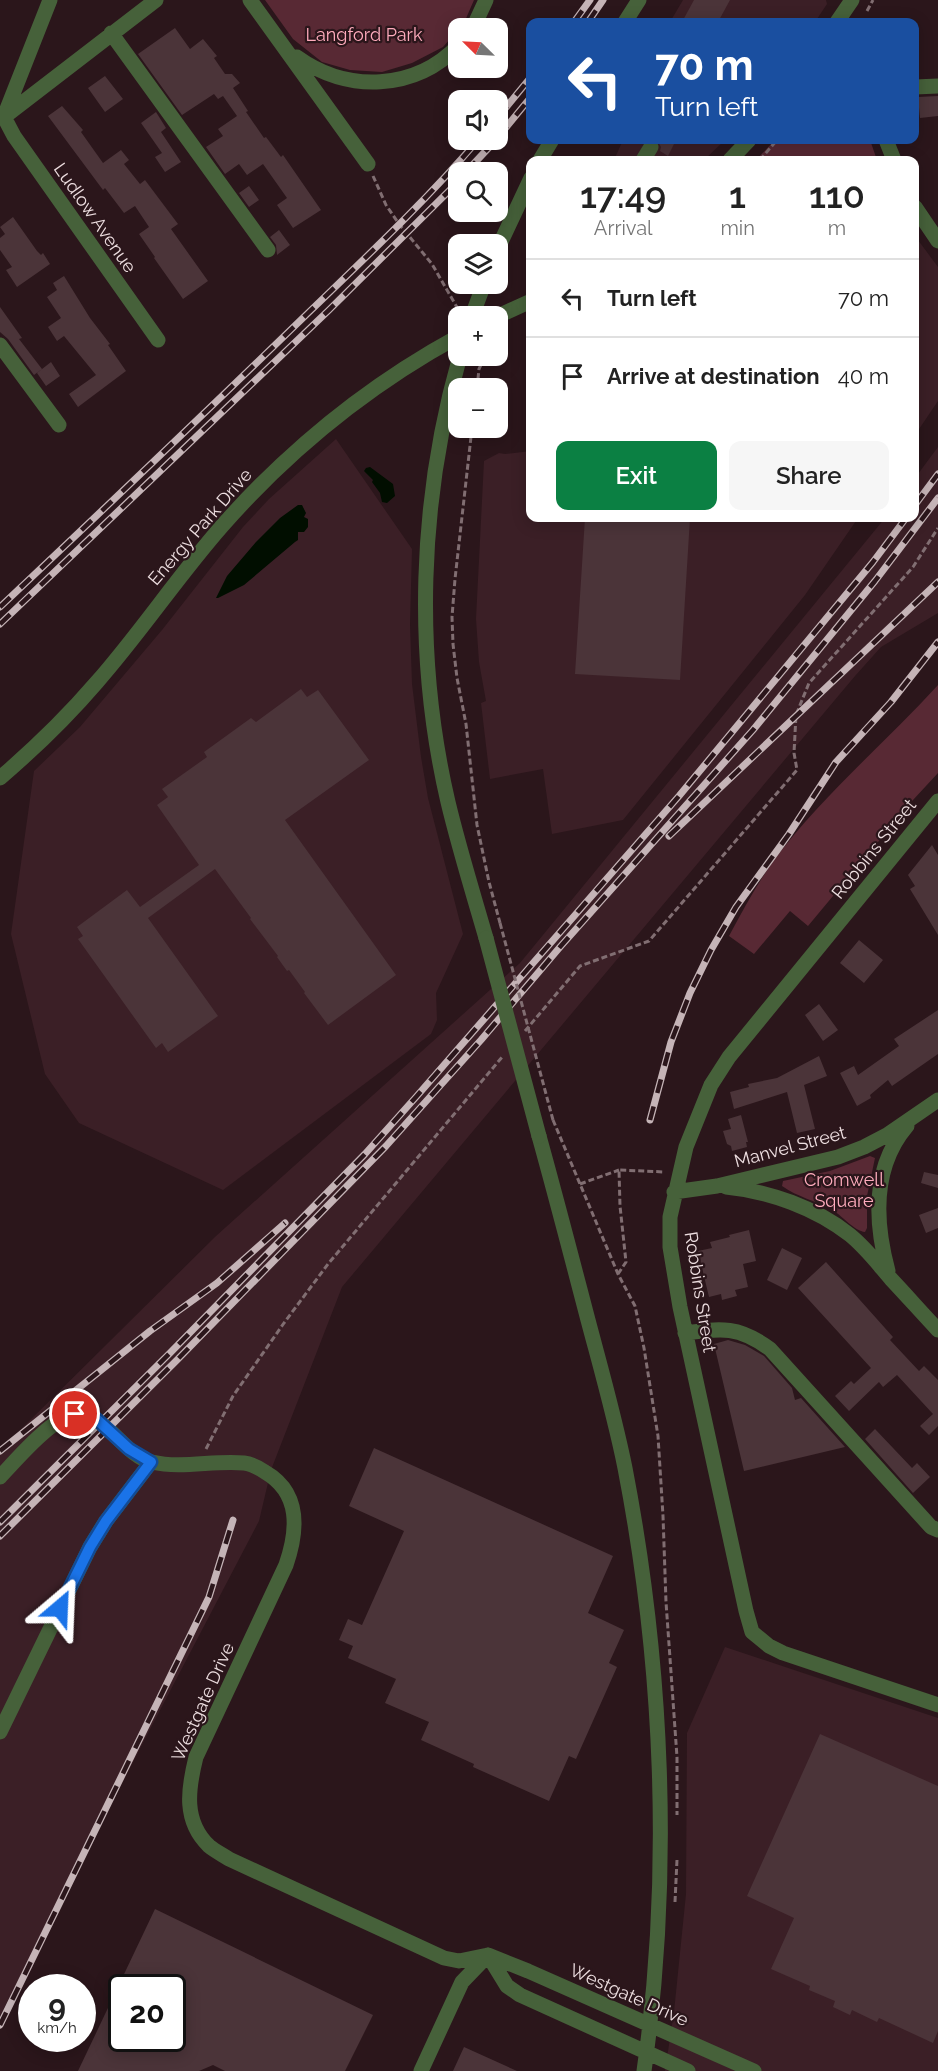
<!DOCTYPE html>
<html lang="en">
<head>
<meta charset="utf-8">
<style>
  :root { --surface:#fff; --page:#f6f6f6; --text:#222; --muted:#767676; --line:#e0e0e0; --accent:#0b8043 }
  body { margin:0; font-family:Raleway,sans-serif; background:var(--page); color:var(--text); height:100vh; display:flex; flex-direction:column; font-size:22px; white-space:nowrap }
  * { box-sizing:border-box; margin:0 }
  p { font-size:20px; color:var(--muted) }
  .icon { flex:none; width:33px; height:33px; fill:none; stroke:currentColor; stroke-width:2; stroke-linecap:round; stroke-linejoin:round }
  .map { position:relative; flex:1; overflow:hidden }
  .details { position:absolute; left:526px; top:156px; width:393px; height:366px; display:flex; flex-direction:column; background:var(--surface); border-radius:12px; box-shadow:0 3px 15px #0003 }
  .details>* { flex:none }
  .hud { position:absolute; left:526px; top:18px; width:393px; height:126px; border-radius:12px; box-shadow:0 3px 15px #0003; background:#1a4fa0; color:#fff; overflow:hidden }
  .needle { width:39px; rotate:294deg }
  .controls { position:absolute; left:448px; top:18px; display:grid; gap:12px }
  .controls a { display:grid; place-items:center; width:60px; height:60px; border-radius:12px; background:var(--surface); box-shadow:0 3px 15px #0003; font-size:30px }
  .speed { position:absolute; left:18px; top:1974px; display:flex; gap:12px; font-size:30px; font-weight:700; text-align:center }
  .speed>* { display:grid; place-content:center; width:78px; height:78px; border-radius:50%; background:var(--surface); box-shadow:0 3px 15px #0003; line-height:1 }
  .speed small { font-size:15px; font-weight:400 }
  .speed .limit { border:3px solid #111; border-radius:9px; background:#fff; color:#111 }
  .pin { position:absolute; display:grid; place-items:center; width:51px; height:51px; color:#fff; margin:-26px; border:3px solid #fff; border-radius:50%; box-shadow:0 2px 6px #0007 }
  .me { position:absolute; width:66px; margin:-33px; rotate:26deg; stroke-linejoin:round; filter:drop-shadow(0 0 4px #0008) }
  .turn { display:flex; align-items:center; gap:21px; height:126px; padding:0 30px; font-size:27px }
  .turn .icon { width:78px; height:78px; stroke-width:2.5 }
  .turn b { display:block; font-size:42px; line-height:51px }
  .eta { display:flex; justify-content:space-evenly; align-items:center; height:102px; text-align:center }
  .eta b { font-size:36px; font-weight:600; line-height:42px }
  .action { display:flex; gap:12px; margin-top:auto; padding:12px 30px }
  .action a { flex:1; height:69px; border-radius:12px; background:var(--accent); color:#fff; font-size:24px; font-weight:600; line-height:69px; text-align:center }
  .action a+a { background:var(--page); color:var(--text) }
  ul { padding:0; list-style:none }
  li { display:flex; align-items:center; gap:18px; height:78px; padding:0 30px; border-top:2px solid var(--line) }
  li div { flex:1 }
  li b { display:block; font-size:22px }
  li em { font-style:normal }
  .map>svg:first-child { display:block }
</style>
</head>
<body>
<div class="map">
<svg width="938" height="2071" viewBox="0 0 938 2071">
  <rect width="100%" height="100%" fill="#2b161b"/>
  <path fill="#3b1f26" d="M683,0H826L827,4L815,22H670Z
    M623,140H725L704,160H614Z
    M915,236L938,267V401L915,435Z
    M336,439L412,549L410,624L412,684L421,757L428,798L463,934L436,993L437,1020L431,1034L223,1190L79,1123L45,1074L11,934L34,771L80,727L162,630L243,527L269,499Z
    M938,447V613L881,647L855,676L342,1287L271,1470L259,1521L0,2016V1450L216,1236L520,963L885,518H915V478Z
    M531,451V518H858L805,595L623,820L552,834L543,769L490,779L481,703L486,701L479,662L476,619L484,461L499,453L505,454Z
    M725,1647L938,1718V2071H665L674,2012L686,1894L687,1733Z"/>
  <path fill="#582934" d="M265,0H474L464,23L443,47L412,63L382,72L350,70L322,62L293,39Z
    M775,140H870L877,160H756Z
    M938,685V773L913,800L808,926L790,911L754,954L729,936C743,910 757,884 774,860C822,796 884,744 938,685Z
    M870,1156L875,1158L867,1196V1228L865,1232C855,1231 843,1217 834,1211C817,1201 797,1197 782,1186L783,1181L830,1171Z"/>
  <path fill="#010e00" d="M370,467L393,484L395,496L387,503L382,502L380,493L372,482L373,480L364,471L366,468Z
    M298,505H302L306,513L304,517L308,519V527L304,532H298V540L295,542L244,585L218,598H216L227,576L256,542L280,518Z"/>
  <path fill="#4b3439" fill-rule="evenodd" d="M694,0H730L718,22H682Z
    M175,28L190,49L203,39L217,56L214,58L225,74H232L240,83L233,88L248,111L246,112L264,138L266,137L281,157L283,155L321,210L293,228L277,205L287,198L263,164L247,175L239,164L225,174L206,147L223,136L218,129L237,116L223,96L218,99L214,94L182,115L138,54Z
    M105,76L123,99L105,112L88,88Z
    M938,96V116L920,118L918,97Z
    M62,106L83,130L81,132L103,163L121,150L129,160L124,164L140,184L145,180L178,224L171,229L208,281L183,299L154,258L155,257L139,234L149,227L135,206L124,213L105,188L103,190L48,116Z
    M156,112L166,128L161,132L181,162L165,172L155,157L162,153L141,123Z
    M657,140H676L668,156L660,151L661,147Z
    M249,186L259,200L249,207L239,193Z
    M13,217L37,251L41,255L43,253L50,264L17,287L6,270L12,267L0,250V238L5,234L0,227Z
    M279,230L290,245L277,255L276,245L270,237Z
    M64,276L90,318L110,344L108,345L126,371L78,407L69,394L96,375L64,336L57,341L48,327L61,318L47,297L57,290L53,283Z
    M0,307L22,338L19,339L42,369L34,375L8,339L0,332Z
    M51,362L60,376L46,386L37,373Z
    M585,518H690L680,680L575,674Z
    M301,689L307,697L318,690L369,760L285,820L396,975L328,1025L304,993L305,992L289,970L287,971L277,957L278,956L250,919L251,918L215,869L148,918L218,1016L168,1052L162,1043L156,1048L78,939L83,936L77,927L127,890L140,907L199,865L157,805L168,797L162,789L207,757L204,752L251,718L256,722Z
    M932,845L938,855V935L910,889L915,886L908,875Z
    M859,940L883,960L864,983L840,963Z
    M819,1004L838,1030L823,1041L805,1015Z
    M938,1010V1054L892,1086L888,1080L870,1095L871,1098L857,1106L840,1073L854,1066L858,1075L899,1046L894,1039Z
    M819,1056L827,1076L804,1085L815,1129L797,1133L787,1092L734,1109L730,1092L749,1087L748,1084L777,1078Z
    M741,1115L748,1142H746L747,1147L732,1151L731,1146L727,1144L723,1131L731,1129L728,1119Z
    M924,1172L938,1175V1188L921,1183Z
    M938,1208V1228L926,1233L919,1215Z
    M749,1230L756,1261L743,1264L748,1287L735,1290L737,1296L722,1300L721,1294L709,1297L698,1251L712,1248L710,1242L730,1237L729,1235Z
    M782,1248L802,1258L787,1290L767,1280Z
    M826,1262L893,1337L890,1340L919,1371L924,1366L938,1380V1426L929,1435L920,1426L933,1414L897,1375L883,1387L879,1382L849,1411L835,1396L851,1381L854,1384L871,1368L798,1288Z
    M728,1340L745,1345L764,1356L792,1388L795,1400L801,1398L845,1447L744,1471L714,1344Z
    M875,1429L912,1468L917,1463L930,1477L913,1493L865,1439Z
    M374,1448L613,1556L588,1613L624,1630L609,1663L617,1667L576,1759L569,1756L549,1801L473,1767L474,1764L421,1740L429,1722L385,1703L396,1679L348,1658L353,1646L339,1640L348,1619L362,1625L404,1531L349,1506Z
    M820,1734L938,1786V2031L933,2043L879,2018L877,2022L852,2010L850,2015L833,2007L835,2001L809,1990L810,1986L771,1969L794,1918L747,1896Z
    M155,1909L373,2015L345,2071H225L213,2065L199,2071H78ZM122,1988H172V2038H122Z
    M464,2047L517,2071H453Z"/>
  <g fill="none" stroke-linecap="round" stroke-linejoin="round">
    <path stroke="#816e72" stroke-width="3" stroke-dasharray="6 3" stroke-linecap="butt" d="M867,11L873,0
      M760,160L777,140
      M373,176L386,205L399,224L432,264L458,309
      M477,388L479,369L485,356
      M472,428L455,579L452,617L453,644L457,678L466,724L477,825L489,882L500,923
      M525,1031L580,966L649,941L797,770L794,753L796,715L809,683L913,567L938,528
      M553,1120L618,1274L635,1306L644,1348L658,1436L663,1516L666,1602L677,1757V1815
      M580,1184L619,1170
      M618,1274L626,1262L620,1206L619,1170L665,1172
      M206,1449L233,1396L284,1323L328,1264L503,1056
      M675,1902L677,1860"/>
    <path stroke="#46613a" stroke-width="15" d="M250,0L368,164
      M625,22L639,0
      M837,22L852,0
      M473,28L486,0
      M111,33L268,250
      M297,57C347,93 415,91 459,45
      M915,87L938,86
      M5,114L50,0
      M4,117L14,136L158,340
      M4,117L156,0
      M886,140L894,160
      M540,160L552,140
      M643,160L651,147
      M730,160L749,140
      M915,207L938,241
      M498,248L531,178
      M472,316L484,284
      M498,316L531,301
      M0,345L59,425
      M460,356C419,500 414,656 448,802C459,848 473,893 486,938
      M0,778C35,748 67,717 97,682C141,632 178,576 222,526C290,449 369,385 459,336
      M938,801L729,1057L711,1085L686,1147L670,1217V1247L680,1307L746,1611L752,1632L769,1646L783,1653L938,1705
      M539,1136C556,1197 572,1259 588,1320C601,1369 615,1418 625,1468C663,1665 672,1873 644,2071
      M726,1187C769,1191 816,1208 850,1235C866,1248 878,1264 891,1279C907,1296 922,1313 938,1330
      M674,1192L717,1186L838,1157L864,1147L887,1135L938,1100
      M888,1271C875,1223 872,1167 907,1126
      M685,1333C722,1328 739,1326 770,1349L931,1527L938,1530
      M0,1477C16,1460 54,1415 77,1414C106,1413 124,1456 152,1462C182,1469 214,1460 244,1463C252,1464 259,1468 265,1472C301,1493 298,1530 286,1565L196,1757C188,1789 183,1821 209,1846C215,1851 223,1855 229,1859L444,1958L459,1961L488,1955L528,1971L754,2071
      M0,1732L90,1547L106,1521L151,1462
      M488,1955L507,1986L520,1995L688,2071
      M421,2071L462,1982L488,1955"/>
    <defs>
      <path id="rail" d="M574,22L590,0
        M588,22L603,0
        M498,117L531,77
        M498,137L531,97
        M466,172L496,140
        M915,505L938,474
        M0,607C103,510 205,413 306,315C365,258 425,202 478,140
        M0,624L329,310L459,181
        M669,836L938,582
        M650,1120L671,1042L690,993L711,950L736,907L789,834L836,762L891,702L938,642
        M0,1451L150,1331L217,1283L285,1223
        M0,1522L170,1353L365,1154L416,1097L679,796L873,562L906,518
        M0,1536L177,1360L386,1146L481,1040L560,947L753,730L875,581L938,498
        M0,2025L209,1597L233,1520"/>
    </defs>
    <use href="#rail" stroke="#c5b4b7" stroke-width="7"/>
    <use href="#rail" stroke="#2b161b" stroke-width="4.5" stroke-dasharray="14" stroke-linecap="butt"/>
    <path stroke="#816e72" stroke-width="3" stroke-dasharray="6 3" stroke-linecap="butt" d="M500,923L553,1120"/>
    <path stroke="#46613a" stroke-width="15" d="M486,938L539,1136"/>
  </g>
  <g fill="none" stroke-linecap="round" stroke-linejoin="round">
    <defs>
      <path id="route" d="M60,1608L90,1547L106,1521L151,1462L129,1449L93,1416L75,1414"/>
    </defs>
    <use href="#route" stroke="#114b97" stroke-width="15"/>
    <use href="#route" stroke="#1a73e8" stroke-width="10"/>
  </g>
  <g text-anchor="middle" stroke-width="4.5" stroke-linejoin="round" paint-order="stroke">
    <g font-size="18" fill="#ffacbd" stroke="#2b161b">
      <text x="364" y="41">Langford Park</text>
      <text x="844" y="1186">Cromwell<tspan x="844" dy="21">Square</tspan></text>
    </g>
    <g font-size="18" fill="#eddee0" stroke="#2b161b">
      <text transform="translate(95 218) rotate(55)" y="6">Ludlow Avenue</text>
      <text transform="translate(200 527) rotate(-49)" y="6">Energy Park Drive</text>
      <text transform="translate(874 849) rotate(-51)" y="6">Robbins Street</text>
      <text transform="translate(790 1147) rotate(-15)" y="6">Manvel Street</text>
      <text transform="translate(700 1292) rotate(81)" y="6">Robbins Street</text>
      <text transform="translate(203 1702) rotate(-66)" y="6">Westgate Drive</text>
      <text transform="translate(629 1995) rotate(24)" y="6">Westgate Drive</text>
    </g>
  </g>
</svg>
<div class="controls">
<a><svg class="needle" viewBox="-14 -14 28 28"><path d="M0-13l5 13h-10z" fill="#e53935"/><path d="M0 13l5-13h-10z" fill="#767676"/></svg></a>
<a><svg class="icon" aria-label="sound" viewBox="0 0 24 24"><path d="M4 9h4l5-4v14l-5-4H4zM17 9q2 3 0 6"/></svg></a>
<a><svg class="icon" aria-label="search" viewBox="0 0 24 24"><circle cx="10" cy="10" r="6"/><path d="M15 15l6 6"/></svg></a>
<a><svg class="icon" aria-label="layers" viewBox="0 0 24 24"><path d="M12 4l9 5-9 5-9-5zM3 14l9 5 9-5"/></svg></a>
<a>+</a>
<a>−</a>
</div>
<div class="speed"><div>9<small>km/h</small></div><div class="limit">20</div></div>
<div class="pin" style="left:75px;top:1414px;background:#d93025"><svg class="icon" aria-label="arrive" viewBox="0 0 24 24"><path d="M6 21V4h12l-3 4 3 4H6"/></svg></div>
<svg class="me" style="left:60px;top:1608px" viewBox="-20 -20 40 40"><path d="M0-17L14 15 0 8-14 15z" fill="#1a73e8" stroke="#fff" stroke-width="4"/></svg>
<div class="hud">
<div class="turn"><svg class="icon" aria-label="left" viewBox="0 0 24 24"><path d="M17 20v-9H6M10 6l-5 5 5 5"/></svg><div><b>70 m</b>Turn left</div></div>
</div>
<section class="details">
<div class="eta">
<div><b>17:49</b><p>Arrival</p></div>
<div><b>1</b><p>min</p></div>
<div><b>110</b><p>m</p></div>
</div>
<ul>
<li><svg class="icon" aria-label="left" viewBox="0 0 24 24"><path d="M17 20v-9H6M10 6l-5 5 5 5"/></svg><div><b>Turn left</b></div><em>70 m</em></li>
<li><svg class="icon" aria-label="arrive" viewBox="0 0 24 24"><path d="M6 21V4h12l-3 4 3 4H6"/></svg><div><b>Arrive at destination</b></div><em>40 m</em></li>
</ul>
<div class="action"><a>Exit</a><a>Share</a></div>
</section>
</div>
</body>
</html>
